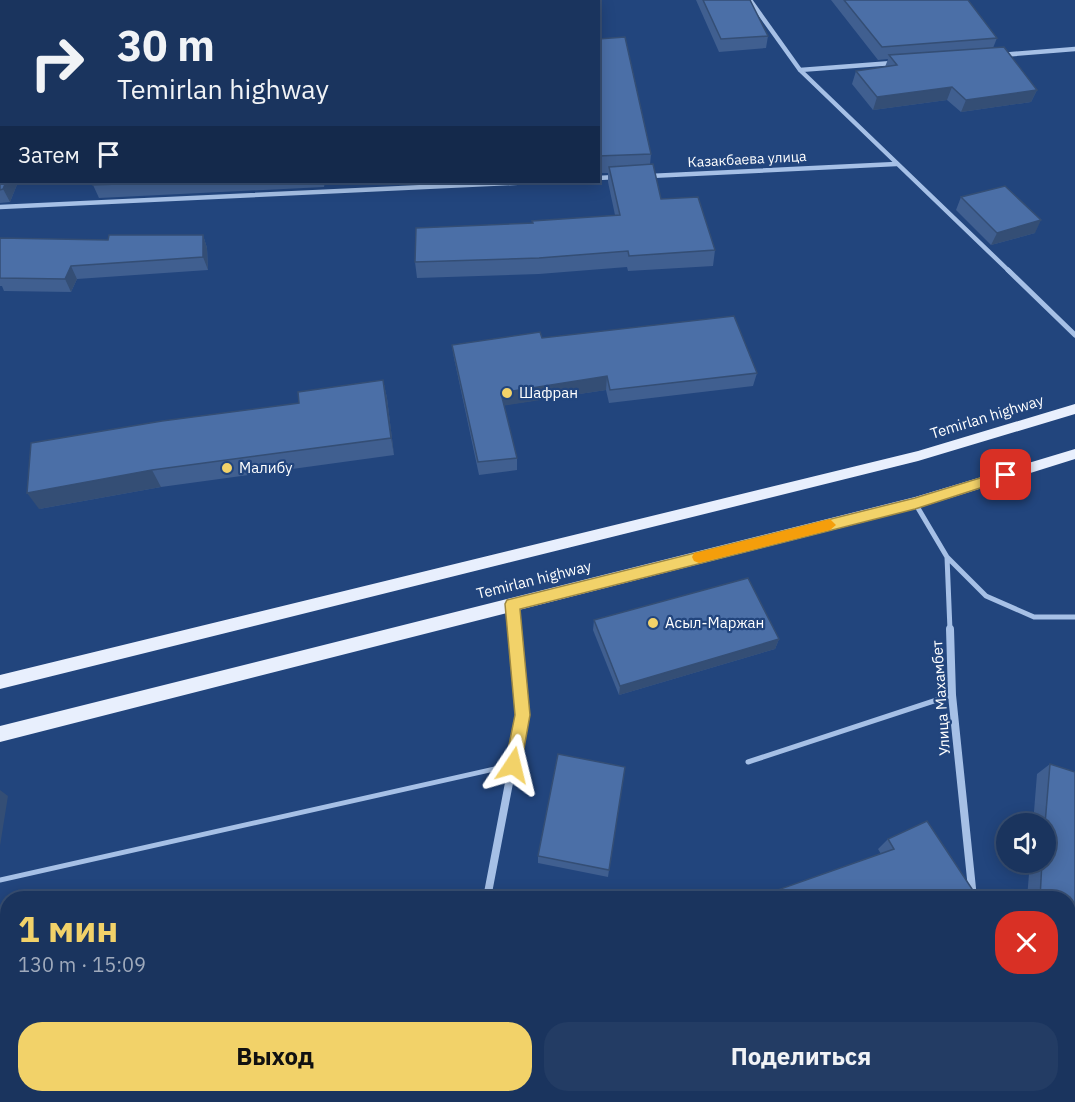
<!DOCTYPE html>
<html lang="ru">
<head>
<meta charset="utf-8">
<style>
  :root { --surface:#1a345e; --page:#233c64; --text:#f1f3f6; --muted:#9faabc; --line:#384f73; --accent:#f2d269 }
  body { margin:0; font-family:"IBM Plex Sans",sans-serif; background:var(--page); color:var(--text); height:100vh; display:flex; flex-direction:column; font-size:22px; white-space:nowrap }
  * { box-sizing:border-box; margin:0 }
  p { font-size:20px; color:var(--muted) }
  .icon { flex:none; width:33px; height:33px; fill:none; stroke:currentColor; stroke-width:2; stroke-linecap:round; stroke-linejoin:round }
  .map { position:relative; flex:1; overflow:hidden }
  .panel { position:absolute; left:0px; top:891px; width:1076px; height:212px; display:flex; flex-direction:column; background:var(--surface); border-radius:24px 24px 0 0; box-shadow:0 3px 15px #0003,0 0 0 2px var(--line) }
  .panel>* { flex:none }
  .hud { position:absolute; left:0px; top:0px; width:600px; height:183px; box-shadow:0 3px 15px #0003,0 0 0 2px var(--line); background:#1a345e; color:var(--text); overflow:hidden }
  .buttons { position:absolute; left:996px; top:813px; display:grid; gap:12px }
  .buttons a { display:grid; place-items:center; width:60px; height:60px; border-radius:50%; background:var(--surface); box-shadow:0 3px 15px #0003,0 0 0 2px var(--line); font-size:30px }
  .pin { position:absolute; display:grid; place-items:center; width:51px; height:51px; color:#fff; margin:-26px; border-radius:12px; box-shadow:0 3px 9px #0006 }
  .me { position:absolute; width:66px; margin:-33px; rotate:10deg; stroke-linejoin:round; filter:drop-shadow(0 0 4px #0008) }
  .turn { display:flex; align-items:center; gap:21px; height:126px; padding:0 18px; font-size:27px }
  .turn .icon { width:78px; height:78px; stroke-width:2.5 }
  .turn b { display:block; font-size:42px; line-height:51px }
  .then { display:flex; align-items:center; height:57px; padding:0 18px; background:#0003; gap:12px; font-size:22px }
  .round { display:grid; place-items:center; flex:none; width:63px; height:63px; border-radius:24px; background:var(--page) }
  .summary { display:flex; align-items:center; justify-content:space-between; height:102px; padding:0 18px }
  h1 { font-size:36px; font-weight:700; line-height:45px; color:var(--accent) }
  .primary-button { display:flex; gap:12px; margin-top:auto; padding:12px 18px }
  .primary-button a { flex:1; height:69px; border-radius:24px; background:var(--accent); color:#111; font-size:24px; font-weight:700; line-height:69px; text-align:center }
  .primary-button a+a { background:var(--page); color:var(--text) }
  .map>svg:first-child { display:block }
</style>
</head>
<body>
<div class="map">
<svg width="1075" height="1102" viewBox="0 0 1075 1102">
  <rect width="100%" height="100%" fill="#22457d"/>
  <g fill="none" stroke-linecap="round" stroke-linejoin="round">
    <path stroke="#a6c0e6" stroke-width="5" d="M748,762L952,695
      M0,880L512,765"/>
    <path stroke="#a6c0e6" stroke-width="4.5" d="M750,0L800,70L1010,272
      M512,2L574,0
      M1001,55L1075,49
      M800,70L892,63
      M650,176L896,164
      M598,178L616,177
      M0,207L533,182"/>
    <path stroke="#a6c0e6" stroke-width="5" d="M1008,270L1075,335
      M915,503L947,557L950,630
      M947,557L986,596L1034,617H1075
      M513,606L515,630"/>
    <path stroke="#a6c0e6" stroke-width="8" d="M950,629L952,695L973,898
      M487,898L522,715L515,629
      M993,1095L994,1102
      M449,1102L450,1095"/>
    <path fill="#e8effd" fill-rule="evenodd" d="M1075,404V414L918,461L0,689V675L918,451Z
      M1075,449V459L915,509L0,742V726L915,497Z"/>
  </g>
  <path fill="#405f90" d="M696,0H750L768,36L766,48L719,52Z
    M831,0H968L997,38L993,48L1037,90L1031,102L961,112L947,100L873,110L852,84L856,71L885,67L888,59L878,60Z
    M598,39L651,154L650,165L661,199L715,250L713,266L628,271L627,267L539,274L417,278L415,262L532,223L615,215L608,182V173H598Z
    M0,163L2,182H18L10,202L0,203Z
    M94,182H325L324,187L99,198L93,185Z
    M961,197L1035,233L991,245L956,210Z
    M203,235L207,248L208,270L77,279L71,292L4,291L2,286H0V238L108,240Z
    M542,338L757,373L753,386L609,403L606,390L504,405L517,458V470L479,475L454,358L452,345Z
    M383,380L387,398L394,455L161,487L39,509L299,403Z
    M594,620L779,639L775,649L619,695L593,630Z
    M1050,764L1075,772V1058L1068,1057V898H1027L1030,862H1046V824H1033L1037,774Z
    M888,839L978,898L881,854L878,849Z
    M538,856L609,870L608,877L538,863Z
    M687,1095H820V1102H686Z"/>
  <path fill="#344e75" d="M952,87L947,100L873,110L877,97Z
    M1037,90L1031,102L961,112L966,100Z
    M6,182H18L10,202L3,189Z
    M1041,220L1035,233L991,245L997,233Z
    M203,235L207,248L208,270L203,257Z
    M71,266L77,279L71,292L65,279Z
    M607,376L606,390L502,406L501,393Z
    M383,380L387,398L394,455L391,438Z
    M152,470L161,487L39,509L27,493Z
    M779,639L775,649L619,695L620,686Z
    M0,790L8,796L0,846Z
    M8,1060V1095H14L11,1102H0V1080Z"/>
  <path fill="#4b6fa7" stroke="#344e75" stroke-width="1.5" d="M298,0H326V2H297Z
    M392,0H427V2H392Z
    M703,0H750L768,36L721,39Z
    M844,0H968L997,38L882,47Z
    M625,37L651,154L598,156V39Z
    M1004,47L1037,90L966,100L952,87L877,97L856,71L897,65L889,55Z
    M0,163H2V182H6L3,189L0,190Z
    M653,164L661,199L698,197L715,250L629,256L628,251L539,258L415,262L416,228L533,223L532,221L620,215L609,167Z
    M94,182H172L93,185Z
    M1005,186L1041,220L997,233L961,197Z
    M109,235H203V257L71,266L65,279L0,278V238L108,240Z
    M734,316L757,373L610,390L607,376L501,393L517,458L478,462L452,345L540,332L542,338Z
    M383,380L391,438L152,470L27,493L31,443L162,421L299,403L298,392Z
    M748,578L779,639L620,686L594,620Z
    M558,754L625,767L609,870L538,856Z
    M1050,764L1075,772V1051L1068,1050V898H1040L1042,862H1046L1045,824Z
    M927,821L978,898H755L894,849L888,839Z
    M0,1043L8,1044V1060L0,1080Z
    M493,1095H622L621,1102H492Z
    M692,1095H820V1102H691Z"/>
  <path fill="#f2d269" stroke="#9d8844" stroke-width="1.5" d="M1006,470L1011,471L1013,475L1011,478L915,509L520,609L530,715L521,765L519,770L513,772L507,770L505,765L515,715L505,604L507,600L915,498Z"/>
  <path fill="#f59e0b" d="M830,519L836,525L830,530L699,563L694,561L692,557L694,553L699,552Z"/>
  <g fill="#f2d269" stroke="#22457d" stroke-width="2">
    <circle cx="507" cy="393" r="6"/>
    <circle cx="227" cy="468" r="6"/>
    <circle cx="653" cy="623" r="6"/>
  </g>
  <g text-anchor="middle" stroke-width="4.5" stroke-linejoin="round" paint-order="stroke">
    <g font-size="14" fill="#fff" stroke="#22457d">
      <text transform="translate(747 159) rotate(-3)" y="5">Казакбаева улица</text>
    </g>
    <g font-size="15" fill="#fff" stroke="#22457d" text-anchor="start">
      <text x="519" y="398">Шафран</text>
      <text x="239" y="473">Малибу</text>
      <text x="665" y="628">Асыл-Маржан</text>
    </g>
    <g font-size="15" fill="#fff" stroke="#22457d">
      <text transform="translate(987 417) rotate(-17)" y="5">Temirlan highway</text>
      <text transform="translate(534 580) rotate(-14)" y="5">Temirlan highway</text>
      <text transform="translate(941 698) rotate(-94)" y="5">Улица Махамбет</text>
    </g>
  </g>
</svg>
<div class="buttons">
<a><svg class="icon" aria-label="sound" viewBox="0 0 24 24"><path d="M4 9h4l5-4v14l-5-4H4zM17 9q2 3 0 6"/></svg></a>
</div>
<div class="pin" style="left:1006px;top:475px;background:#d93025"><svg class="icon" aria-label="arrive" viewBox="0 0 24 24"><path d="M6 21V4h12l-3 4 3 4H6"/></svg></div>
<svg class="me" style="left:513px;top:765px" viewBox="-20 -20 40 40"><path d="M0-17L14 15 0 8-14 15z" fill="#f2d269" stroke="#fff" stroke-width="4"/></svg>
<div class="hud">
<div class="turn"><svg class="icon" aria-label="right" viewBox="0 0 24 24"><path d="M7 20v-9h11M14 6l5 5-5 5"/></svg><div><b>30 m</b>Temirlan highway</div></div>
<div class="then">Затем<svg class="icon" aria-label="arrive" viewBox="0 0 24 24"><path d="M6 21V4h12l-3 4 3 4H6"/></svg></div>
</div>
<section class="panel">
<div class="summary"><div><h1>1 мин</h1><p>130 m · 15:09</p></div><a class="round" style="background:#d93025;color:#fff"><svg class="icon" aria-label="close" viewBox="0 0 24 24"><path d="M6 6l12 12M18 6L6 18"/></svg></a></div>
<div class="primary-button"><a>Выход</a><a>Поделиться</a></div>
</section>
</div>
</body>
</html>
